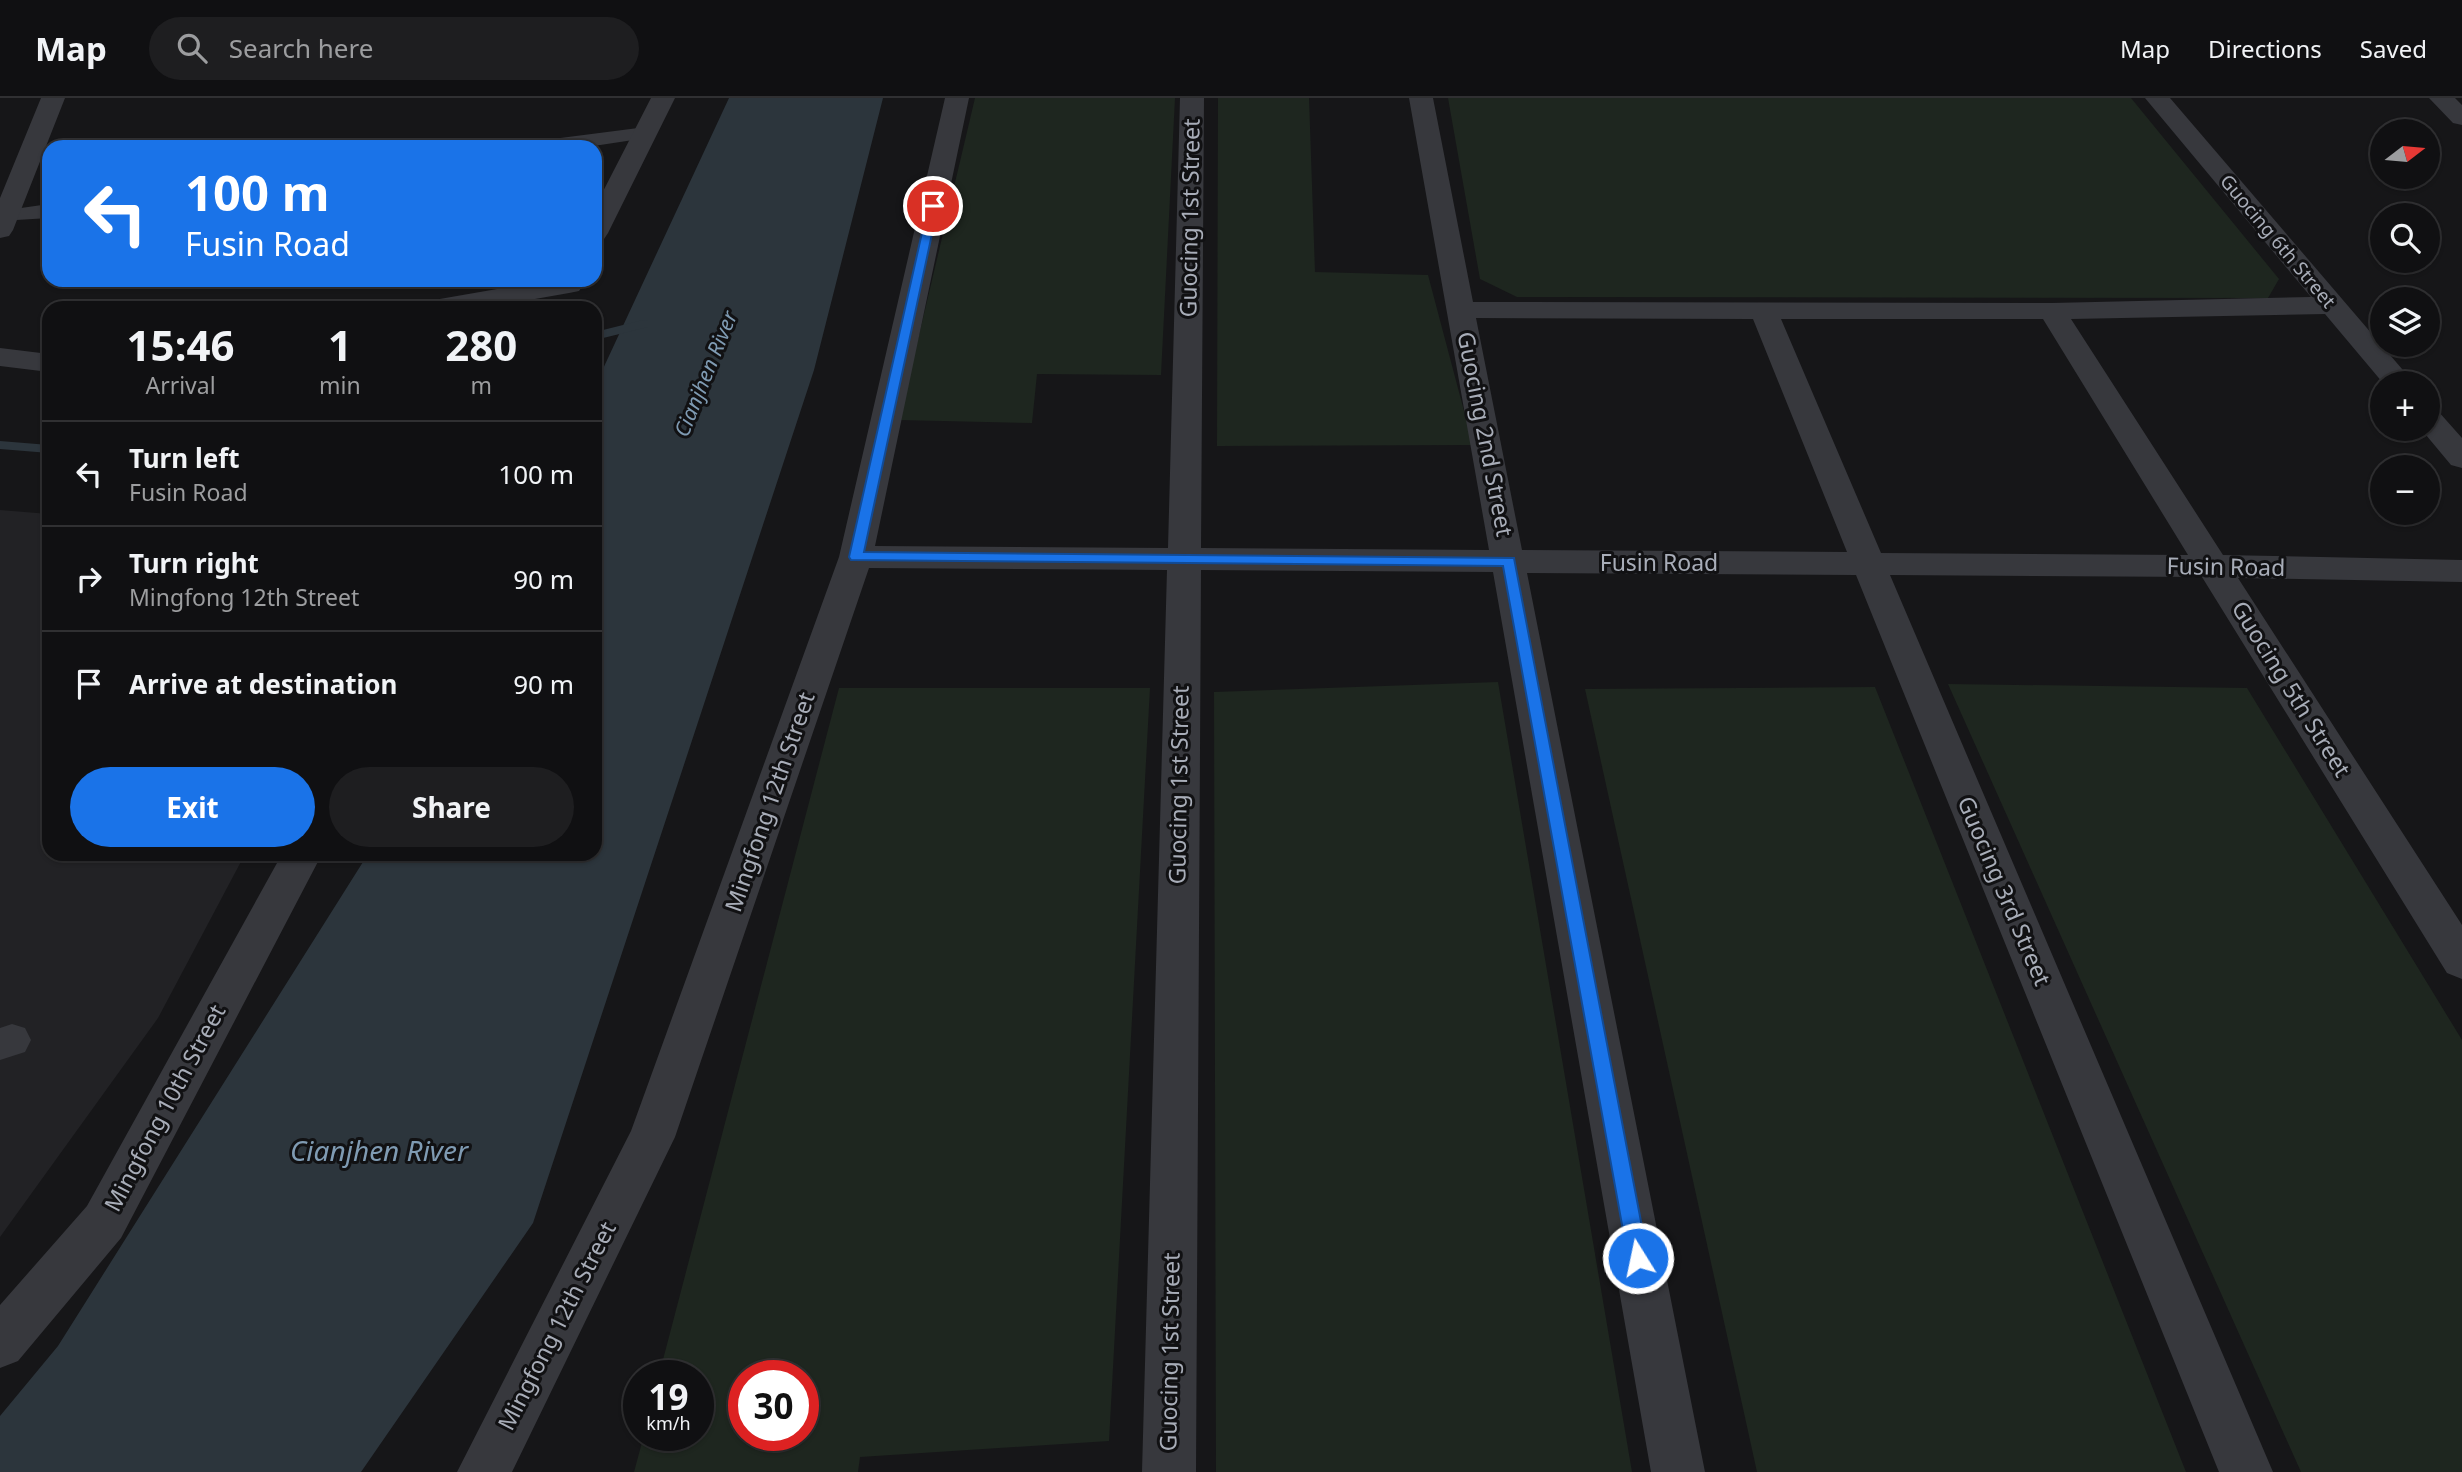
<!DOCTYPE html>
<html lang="en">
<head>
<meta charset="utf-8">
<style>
  :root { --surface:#101012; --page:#1e1e20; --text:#f1f3f6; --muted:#9c9d9f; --line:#303032; --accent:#1a73e8 }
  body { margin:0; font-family:"Noto Sans",sans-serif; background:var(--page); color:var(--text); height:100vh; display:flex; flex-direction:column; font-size:26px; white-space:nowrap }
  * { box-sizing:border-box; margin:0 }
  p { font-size:23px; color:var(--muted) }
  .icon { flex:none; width:38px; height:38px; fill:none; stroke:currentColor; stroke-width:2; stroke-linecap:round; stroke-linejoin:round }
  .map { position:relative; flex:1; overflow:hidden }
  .drawer { position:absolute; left:42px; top:203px; width:560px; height:560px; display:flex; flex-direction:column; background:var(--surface); border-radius:21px; box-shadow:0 2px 5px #0004,0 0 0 2px var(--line) }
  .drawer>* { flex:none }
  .guide { position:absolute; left:42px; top:42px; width:560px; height:147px; border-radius:21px; box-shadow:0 2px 5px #0004,0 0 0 2px var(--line); background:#1a73e8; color:#fff; overflow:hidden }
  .needle { width:46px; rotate:74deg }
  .buttons { position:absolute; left:2370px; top:21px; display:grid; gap:14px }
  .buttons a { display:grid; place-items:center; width:70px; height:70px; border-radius:50%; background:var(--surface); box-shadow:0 2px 5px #0004,0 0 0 2px var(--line); font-size:35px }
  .speed { position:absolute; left:623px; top:1262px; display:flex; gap:14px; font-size:35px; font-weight:700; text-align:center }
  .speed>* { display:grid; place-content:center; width:91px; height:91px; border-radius:50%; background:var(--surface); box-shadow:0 2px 5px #0004,0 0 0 2px var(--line); line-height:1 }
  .speed small { font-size:18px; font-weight:400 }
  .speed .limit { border:10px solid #d22; background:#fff; color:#111 }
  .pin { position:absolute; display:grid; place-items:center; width:60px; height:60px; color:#fff; margin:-30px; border:4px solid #fff; border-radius:50%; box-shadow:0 2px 7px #0007 }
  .me { position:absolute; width:77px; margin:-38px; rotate:350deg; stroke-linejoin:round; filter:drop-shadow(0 0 5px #0008) }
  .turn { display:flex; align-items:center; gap:24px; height:147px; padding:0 28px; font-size:32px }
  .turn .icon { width:91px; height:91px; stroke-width:2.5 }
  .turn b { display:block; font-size:49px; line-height:60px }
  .eta { display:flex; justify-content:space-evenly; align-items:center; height:119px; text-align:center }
  .eta b { font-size:42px; font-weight:700; line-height:49px }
  .button { display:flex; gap:14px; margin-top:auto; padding:14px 28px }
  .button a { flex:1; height:80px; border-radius:42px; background:var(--accent); color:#fff; font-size:28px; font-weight:700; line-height:80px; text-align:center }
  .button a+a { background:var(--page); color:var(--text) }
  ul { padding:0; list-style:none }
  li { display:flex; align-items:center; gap:21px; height:105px; padding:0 28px; border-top:2px solid var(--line) }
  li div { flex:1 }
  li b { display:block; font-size:26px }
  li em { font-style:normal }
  header { display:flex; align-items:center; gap:42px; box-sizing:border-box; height:98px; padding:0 35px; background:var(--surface); border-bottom:2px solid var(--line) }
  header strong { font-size:33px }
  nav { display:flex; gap:38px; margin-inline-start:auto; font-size:24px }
  .search { width:490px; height:63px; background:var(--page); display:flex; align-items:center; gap:18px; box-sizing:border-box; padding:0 24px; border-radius:38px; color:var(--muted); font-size:26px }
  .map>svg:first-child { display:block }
</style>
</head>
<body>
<header>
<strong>Map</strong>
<div class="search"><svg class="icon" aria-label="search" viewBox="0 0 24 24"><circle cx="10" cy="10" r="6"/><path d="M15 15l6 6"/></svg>Search here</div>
<nav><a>Map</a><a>Directions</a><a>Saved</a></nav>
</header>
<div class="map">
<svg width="2462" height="1374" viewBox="0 0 2462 1374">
  <rect width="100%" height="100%" fill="#161618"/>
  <path fill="#222225" d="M0,412L49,416V756H245L158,920L0,1139Z"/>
  <path fill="#1e261f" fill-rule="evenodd" d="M975,0H1175L1161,277L1037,276L1032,325L899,322Z
    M1218,0H1309L1315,174L1428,177L1473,347L1217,348Z
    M1448,0H2131L2279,181L2268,200L1517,199L1480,181Z
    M1498,584L1632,1374H1216L1214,594Z
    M1948,586L2247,590L2462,942V1374H2301Z
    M1875,589L2186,1374H1757L1585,591Z
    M839,590H1150L1109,1343L860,1359L858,1374H634L644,1337H698V1278L659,1277ZM744,1278H803V1337H744Z"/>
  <path fill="#2c353c" d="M729,0H883L814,272L533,1125L361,1374H0V1318L58,1248L368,756H595V288Z"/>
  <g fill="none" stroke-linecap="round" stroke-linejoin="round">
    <path fill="#2c353c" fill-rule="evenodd" d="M643,222L648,223V229L595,242V234Z
      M0,343L49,347V355L0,351Z"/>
    <path fill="#37383d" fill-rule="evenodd" d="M646,29L653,31L657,35L653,39L587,49H526L529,44L537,43Z
      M49,106V120L0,123V113Z
      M12,926L25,930L31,942L25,954L0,962V930Z"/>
    <path fill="#37383d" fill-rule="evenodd" d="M41,0H65L13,132L9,138L0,140V100Z
      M651,0H675L608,135L604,141L595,143V109Z
      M945,0H969L875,448L1168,450L1180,0H1204L1201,450L1489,452L1409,0H1433L1473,204L2052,205L2311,199L2145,0H2170L2414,285H2383L2325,216L2071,221L2223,457L2462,462V484L2238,480L2462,827V881L2447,875L2202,479L1890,477L2273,1374H2219L1856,477L1527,475L1705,1374H1651L1493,474L1201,472L1196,1374H1142L1167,472L869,470L675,1039L512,1374H457L631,1033L839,459ZM1476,220L1753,221L1847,454L1522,452ZM1781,221H2043L2188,457L1881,455Z
      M2429,0H2455L2462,7V27L2453,25Z
      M549,182H579L583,187L579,193L569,195L483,210H420L424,204L434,202Z
      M0,250L49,256V274L0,268Z
      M2427,310L2438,313L2462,340V370L2451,367L2421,331H2427Z
      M282,756H322L121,1140L18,1263L0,1270V1207L87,1108Z"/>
  </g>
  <path fill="#1a73e8" stroke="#114b97" stroke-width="2" d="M933,105L938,108L864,454L1514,460L1648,1160L1645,1167L1638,1170L1631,1167L1628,1160L1503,468L851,462L849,459L928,108Z"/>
  <g text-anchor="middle" stroke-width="6" stroke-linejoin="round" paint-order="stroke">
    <g font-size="19" fill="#a8adb8" stroke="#111113">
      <text transform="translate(2278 143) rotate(50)" y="7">Guocing 6th Street</text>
    </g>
    <g font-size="21" font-style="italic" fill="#7f9bb3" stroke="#111113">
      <text transform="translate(706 276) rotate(-68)" y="7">Cianjhen River</text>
    </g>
    <g font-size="23" fill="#a8adb8" stroke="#111113">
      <text transform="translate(1190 120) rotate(-89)" y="8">Guocing 1st Street</text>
      <text transform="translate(1485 336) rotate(79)" y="8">Guocing 2nd Street</text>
      <text x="1659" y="473">Fusin Road</text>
      <text transform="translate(2226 469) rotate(1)" y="8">Fusin Road</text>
      <text transform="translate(2291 591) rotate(58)" y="8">Guocing 5th Street</text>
      <text transform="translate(1179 687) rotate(-89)" y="8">Guocing 1st Street</text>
      <text transform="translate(770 704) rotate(-71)" y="8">Mingfong 12th Street</text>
      <text transform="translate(2004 793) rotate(67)" y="8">Guocing 3rd Street</text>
      <text transform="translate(165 1010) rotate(-62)" y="8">Mingfong 10th Street</text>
      <text transform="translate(557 1228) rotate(-63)" y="8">Mingfong 12th Street</text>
      <text transform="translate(1170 1254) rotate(-89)" y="8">Guocing 1st Street</text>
    </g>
    <g font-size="28" font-style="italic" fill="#7f9bb3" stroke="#111113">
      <text x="379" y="1063">Cianjhen River</text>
    </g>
  </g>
</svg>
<div class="buttons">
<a><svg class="needle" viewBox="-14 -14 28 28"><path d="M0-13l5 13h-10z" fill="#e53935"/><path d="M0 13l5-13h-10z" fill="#9c9d9f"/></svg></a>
<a><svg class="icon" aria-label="search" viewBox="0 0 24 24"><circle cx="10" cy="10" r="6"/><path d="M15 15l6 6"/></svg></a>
<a><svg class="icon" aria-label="layers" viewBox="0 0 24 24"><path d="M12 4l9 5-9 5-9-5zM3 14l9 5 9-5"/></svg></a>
<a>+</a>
<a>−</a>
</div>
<div class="speed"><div>19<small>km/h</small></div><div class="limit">30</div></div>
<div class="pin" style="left:933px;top:108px;background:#d93025"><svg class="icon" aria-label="arrive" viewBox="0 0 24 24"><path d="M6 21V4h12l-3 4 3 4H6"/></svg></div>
<svg class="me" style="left:1638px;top:1160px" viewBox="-20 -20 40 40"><circle r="17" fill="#1a73e8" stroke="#fff" stroke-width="3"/><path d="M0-11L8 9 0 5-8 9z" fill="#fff"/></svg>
<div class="guide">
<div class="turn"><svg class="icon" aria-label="left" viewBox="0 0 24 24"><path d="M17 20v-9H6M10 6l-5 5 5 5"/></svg><div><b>100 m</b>Fusin Road</div></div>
</div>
<section class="drawer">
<div class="eta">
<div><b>15:46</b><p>Arrival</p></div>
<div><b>1</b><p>min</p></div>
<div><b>280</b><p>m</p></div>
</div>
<ul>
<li><svg class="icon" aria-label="left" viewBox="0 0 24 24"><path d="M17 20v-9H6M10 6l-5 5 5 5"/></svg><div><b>Turn left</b><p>Fusin Road</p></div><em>100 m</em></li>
<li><svg class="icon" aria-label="right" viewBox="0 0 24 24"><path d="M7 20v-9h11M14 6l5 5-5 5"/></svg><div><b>Turn right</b><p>Mingfong 12th Street</p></div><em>90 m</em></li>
<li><svg class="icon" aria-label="arrive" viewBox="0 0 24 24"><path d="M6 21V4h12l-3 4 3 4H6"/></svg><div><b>Arrive at destination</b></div><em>90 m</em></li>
</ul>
<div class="button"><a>Exit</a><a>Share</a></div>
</section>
</div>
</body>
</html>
